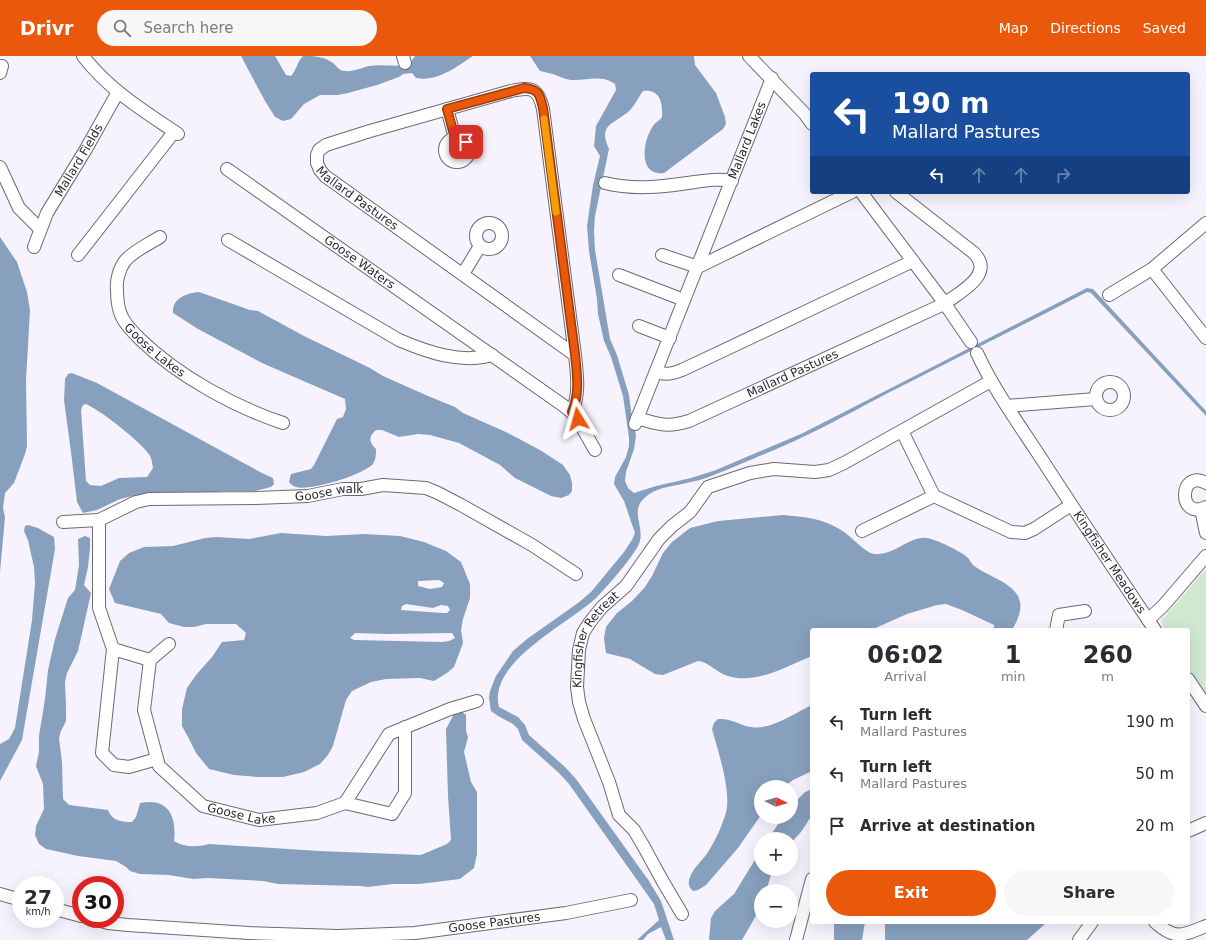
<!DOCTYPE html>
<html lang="en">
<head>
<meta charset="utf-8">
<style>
  :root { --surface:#fff; --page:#f7f7f7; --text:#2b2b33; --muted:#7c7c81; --accent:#ea580c }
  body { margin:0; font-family:"DejaVu Sans",sans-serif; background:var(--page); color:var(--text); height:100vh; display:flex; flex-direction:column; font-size:15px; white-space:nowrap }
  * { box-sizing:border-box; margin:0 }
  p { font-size:13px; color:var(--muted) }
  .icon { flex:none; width:22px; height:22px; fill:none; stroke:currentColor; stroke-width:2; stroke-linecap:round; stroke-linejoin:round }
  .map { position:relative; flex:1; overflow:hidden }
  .details { position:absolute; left:810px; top:572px; width:380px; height:296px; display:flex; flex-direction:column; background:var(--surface); border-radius:4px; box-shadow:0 4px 16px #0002 }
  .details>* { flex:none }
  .top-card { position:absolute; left:810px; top:16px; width:380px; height:122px; border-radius:4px; box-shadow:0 4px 16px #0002; background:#1a4fa0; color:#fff; overflow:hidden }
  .needle { width:26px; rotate:95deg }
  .buttons { position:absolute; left:754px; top:724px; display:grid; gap:8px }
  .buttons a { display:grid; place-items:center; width:44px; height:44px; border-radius:50%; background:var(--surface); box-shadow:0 4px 16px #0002; font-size:20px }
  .speed { position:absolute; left:12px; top:820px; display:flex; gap:8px; font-size:20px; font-weight:700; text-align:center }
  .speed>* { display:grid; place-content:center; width:52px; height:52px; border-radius:50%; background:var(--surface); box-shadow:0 4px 16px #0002; line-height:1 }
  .speed small { font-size:10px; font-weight:400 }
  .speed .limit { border:6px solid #d22; background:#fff; color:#111 }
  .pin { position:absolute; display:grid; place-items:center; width:34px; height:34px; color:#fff; margin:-17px; border-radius:8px; box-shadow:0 2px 6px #0006 }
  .me { position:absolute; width:44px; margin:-22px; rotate:352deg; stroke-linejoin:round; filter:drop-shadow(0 0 3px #0008) }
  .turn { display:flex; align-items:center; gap:14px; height:84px; padding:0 16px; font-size:18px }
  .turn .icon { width:52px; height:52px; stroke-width:2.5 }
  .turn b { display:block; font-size:28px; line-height:34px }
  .lanes { display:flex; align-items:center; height:38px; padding:0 16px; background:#0003; justify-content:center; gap:20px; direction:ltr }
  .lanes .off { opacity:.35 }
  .eta { display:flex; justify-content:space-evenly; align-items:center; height:68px; text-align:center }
  .eta b { font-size:24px; font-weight:700; line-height:28px }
  .action { display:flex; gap:8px; margin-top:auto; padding:8px 16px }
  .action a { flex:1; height:46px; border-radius:24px; background:var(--accent); color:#fff; font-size:16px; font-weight:700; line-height:46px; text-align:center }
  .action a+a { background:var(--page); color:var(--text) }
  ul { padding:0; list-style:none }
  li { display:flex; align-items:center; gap:12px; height:52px; padding:0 16px }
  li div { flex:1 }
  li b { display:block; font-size:15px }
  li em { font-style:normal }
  header { display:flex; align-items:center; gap:24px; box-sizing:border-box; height:56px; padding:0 20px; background:var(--accent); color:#fff }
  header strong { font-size:19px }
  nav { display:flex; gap:22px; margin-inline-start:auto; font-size:14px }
  .search { width:280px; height:36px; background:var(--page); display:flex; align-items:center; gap:10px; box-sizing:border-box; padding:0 14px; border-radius:22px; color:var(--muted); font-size:15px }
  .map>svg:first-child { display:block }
</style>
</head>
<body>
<header>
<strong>Drivr</strong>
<div class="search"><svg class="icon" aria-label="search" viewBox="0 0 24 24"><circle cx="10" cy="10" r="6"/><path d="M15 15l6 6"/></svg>Search here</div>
<nav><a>Map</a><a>Directions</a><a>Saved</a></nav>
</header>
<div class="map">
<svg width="1206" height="884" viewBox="0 0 1206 884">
  <rect width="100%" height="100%" fill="#f7f3fe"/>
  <path fill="#cfe8cf" d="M1206,513V641L1188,612V574H1165L1161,565Z"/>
  <path fill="#87a0be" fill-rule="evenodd" d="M241,0H275L286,19L291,20C297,13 297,6 303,0C313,0 324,0 333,7C337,10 339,15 345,15C353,16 361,12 369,10C383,8 396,11 409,9L415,0H473C456,11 438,26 416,22L412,17L403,18L399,21L377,29L348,37L338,39H320L304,48L291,63L283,65L275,61L265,45Z
    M530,0H694L695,9L716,37L725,61L726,68L723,73L664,117C637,120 643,84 653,70C655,66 660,65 662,61C663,47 660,33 643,35C638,42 634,51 628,56C612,69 598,69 609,93L595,160L594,174L595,194L610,283L617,299L629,339L631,355L636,380L634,393L626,416L625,425L628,432L634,437L656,430L691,422L716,414L803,377L1087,232L1093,233L1206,355V360L1091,237L1087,236C1025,268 962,299 900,331C868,347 837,365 805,380C789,388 772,395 755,402C740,408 725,415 709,421C703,423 697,425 691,426C677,430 660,430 648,439C628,454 644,467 640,485C637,497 606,532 596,542C570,567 487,606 499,651L518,661L525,669L529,679L565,711L576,723L649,825L661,845L674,884H666L661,871L648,878L643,884H637L659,864L654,848L569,728L559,717L522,684L518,673L513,668L498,660L491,655L489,642L490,635L496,620L513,595L527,583L578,547L591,536L624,496L632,484L635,477L624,445L614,428L615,421L626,401L629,390V382L623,340L611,301L604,285L598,258L597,243L589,195L587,170L593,129L600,100L594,90L596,70L616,34L615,28C600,18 587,25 571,24C564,23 559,20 553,18C548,17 545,16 540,15Z
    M0,181L17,206L27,236L30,254L26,324L27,390L25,398L14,427L5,437L3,452L5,461L0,516Z
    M199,236L250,254L258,255L304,280L370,312L383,320L428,340L455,351L463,357L508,377L540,394L563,409L570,419L572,427V435L569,439L561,442L551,440L515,422L500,409L459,387L430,379L418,378L399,381L382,374H376C368,381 369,386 376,393C376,398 376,403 373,408C363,419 311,435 296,431C294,431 291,428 289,426L291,418L311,413L314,409L337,363L343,361L346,353L345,343L262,307L198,273L173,257C172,242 187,237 199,236Z
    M72,317L97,327L262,417L273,422L274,428L271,431L255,435H223L204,437L192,436H151L120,443L97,454L83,457L77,446L71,396L64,344L65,323L68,318ZM86,348C100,354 143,387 150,400C152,403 152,408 153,412L147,421L119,422L101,430L90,429L86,425L81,354L83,349Z
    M783,459C805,461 822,462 841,474C850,479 866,498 875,498C894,500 909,480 927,482C935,483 963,496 968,502C970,504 971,507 973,509C986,520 1017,527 1020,546C1022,556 1017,565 1012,574L1005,573L1004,574H994V569L962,554L946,548L937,549L907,558L871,574H812V600C787,610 756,629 728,620C717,617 709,606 698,605L663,619L655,618L630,603L606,597L604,582L606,571L617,557L632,545L645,531L652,520L663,497L672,486L690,472L718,465Z
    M28,469L38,472L54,481L55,493L22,684L0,725V688L9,683L15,672L32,564L35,527L34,511L28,484L24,475L25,470Z
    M281,477L326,480L365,478L400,480L424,486L446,495L461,506L470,528V542L463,563L461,574L463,587L454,611L447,617L434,625L420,622L386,623L371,626L352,635L346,644L333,690L328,699L320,708L304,716L283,721H258L234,719L209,713L196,697L188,681L182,670V653L187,632L196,619L212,601L222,586L244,584L246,577L236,568H206L194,571H184L169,567L161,558L115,547L109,533L120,505L129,497L144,491L173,490L205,482L217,481L249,483ZM439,524L444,527L442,531L430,533L418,530V525ZM406,548L433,552L441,549L448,550L450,554L447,557H442L401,554L402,550ZM355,577L389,578L452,577L455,582L449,585L442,586L354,584L350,582Z
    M85,480L90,482V492L88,511L84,529L91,537L78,595L67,617L65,626L66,650V665L61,675L59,682L62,706L63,743L69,749L108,754C112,765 122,766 132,766L136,761L140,747C168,741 177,760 174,785C185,792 197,791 209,788L319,795L421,799L447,788L451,784L448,740L446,673L455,656L461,655L466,659V675L468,681L464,696L471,726L477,736V798L474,812L460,823L419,828H393L368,831L360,830L278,828L263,825L208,822L193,823L169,819L140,818L130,815L126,811L116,805L78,800L46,793L39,788L35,779L36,770L44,753L43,728L36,710L39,696V680L45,643L48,614L55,583L68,542L75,534L79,509L78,483Z
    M812,649V715L793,724L784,731H761V759L738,792L706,829L698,834L693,835C688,831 688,826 690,821C693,812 703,804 708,796C715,785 721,772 725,760C733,739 718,695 712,673L714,667L718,663C731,662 739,669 751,671C769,675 795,657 812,649Z
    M812,733V759L801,776L791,787V783H768L783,761H791L792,749L805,736Z
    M761,794V813H773L766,835H761V851L742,884H709L711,862L715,855L734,838Z
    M834,866H865L862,884H834Z
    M885,866H1047L1027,884H885Z"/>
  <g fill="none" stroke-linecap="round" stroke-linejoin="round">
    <defs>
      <g id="minor">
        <path d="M83,0C109,34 144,55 178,78"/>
        <path d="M403,0L405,7"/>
        <path d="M749,0L804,57L812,68"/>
        <path d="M0,17L2,10"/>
        <path d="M447,53L455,82"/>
        <circle cx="457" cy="94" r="12"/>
        <path d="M0,111L19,152L40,173"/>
        <path id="s1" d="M227,113L564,350L575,359L595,394"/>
        <path d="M605,127C633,134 661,131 688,127C703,125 717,122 732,125"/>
        <path d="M861,136L943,245L971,286"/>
        <circle cx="489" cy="180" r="13"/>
        <path id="s2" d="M160,181C149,188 133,195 125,205C119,213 116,225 117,234C117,244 118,253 122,261C126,270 135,278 141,284C178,320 235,351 283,367"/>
        <path d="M228,184L399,284C427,296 461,308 492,299"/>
        <path id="s3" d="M34,191L47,157L86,93L118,36"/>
        <path d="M78,199L174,76"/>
        <path d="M662,199L698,211L852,136"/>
        <path d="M1152,213L1206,282"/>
        <path d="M463,218L480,190"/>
        <path d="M619,219L684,244"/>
        <path d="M1109,239L1152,213L1206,167"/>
        <path d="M639,270L670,282"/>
        <path id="s4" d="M977,297C993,332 1016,364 1037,396C1076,456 1115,515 1155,574"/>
        <path d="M656,316C666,319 672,318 682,314L913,205"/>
        <circle cx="1110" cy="340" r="14"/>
        <path d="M1007,350L1096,343"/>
        <path id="s5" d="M572,356C580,337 577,319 575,299L543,53C538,31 531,31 511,35L370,75L326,89L319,94L317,99V107L320,114L325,120L575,299"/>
        <path id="s6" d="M637,362C659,368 666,372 689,365L944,248C960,236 995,219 974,197L896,136"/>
        <path id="s7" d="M635,368L772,22"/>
        <path d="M902,375L934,440L1011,476L1025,477L1034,473L1071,449"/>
        <path d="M1206,427C1179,412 1177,465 1206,451"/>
        <path d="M1201,453L1206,477"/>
        <path d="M99,464V552L113,593L150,604"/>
        <path id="s8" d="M63,466L99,464L136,446L149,443L256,442L308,440L343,433H361L383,429L426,432L438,437L461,449L532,489L576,518"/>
        <path d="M862,475L934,440"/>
        <path d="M1148,564L1163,550L1206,500"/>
        <path d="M1056,574L1059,559L1085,555"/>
        <path id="s9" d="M169,588L150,604L144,654L159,710L203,750L259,764L317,757L345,747L389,678L450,653L477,645"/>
        <path d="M113,593L102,697L114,709L129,711L157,703"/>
        <path d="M1188,623L1206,650"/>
        <path d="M345,747L392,758L405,737V671"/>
        <path d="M1188,775L1206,767"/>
        <path d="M0,838L21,844"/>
        <path d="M55,853L81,860"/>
        <path id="s10" d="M682,858L662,824L644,791L634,774L619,759L609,726L584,663L579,646L577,631L579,594L583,577L590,566L602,551L626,530L659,483L672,470L690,456L708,431L750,417L774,413L815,416L829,414L844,407L991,325"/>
        <path id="s11" d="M94,863L108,867L128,869L249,877L338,880L415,877L566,857L631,844"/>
        <path d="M1155,866C1175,884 1182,880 1206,870"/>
        <path d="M796,884L812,823"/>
        <path d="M1079,884L1092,866"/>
      </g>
    </defs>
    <use href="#minor" stroke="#6d6972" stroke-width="14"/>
    <use href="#minor" stroke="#fff" stroke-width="12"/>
  </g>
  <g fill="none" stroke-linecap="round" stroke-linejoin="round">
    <defs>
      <path id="route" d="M466,86L463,83L455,82L447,53L524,32C539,33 540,39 543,52L575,298C577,319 580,337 572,356L578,363"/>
    </defs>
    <use href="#route" stroke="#983908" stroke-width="10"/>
    <use href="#route" stroke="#ea580c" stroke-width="7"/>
    <path stroke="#f59e0b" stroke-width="7" d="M544,63L556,156"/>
  </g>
  <g text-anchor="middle" stroke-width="3" stroke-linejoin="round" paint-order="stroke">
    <g font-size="12" fill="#2a292d" stroke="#fff">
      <text dy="4" stroke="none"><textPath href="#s7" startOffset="305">Mallard Lakes</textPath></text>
      <text dy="4" stroke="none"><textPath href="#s3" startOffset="98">Mallard Fields</textPath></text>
      <text dy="4" stroke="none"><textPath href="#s5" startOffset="619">Mallard Pastures</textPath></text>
      <text dy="4" stroke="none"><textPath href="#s1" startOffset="162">Goose Waters</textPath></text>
      <text dy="4" stroke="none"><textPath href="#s2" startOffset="148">Goose Lakes</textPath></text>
      <text dy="4" stroke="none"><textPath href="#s6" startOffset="167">Mallard Pastures</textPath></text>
      <text dy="4" stroke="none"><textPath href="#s8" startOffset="271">Goose walk</textPath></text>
      <text dy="4" stroke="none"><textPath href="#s4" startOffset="248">Kingfisher Meadows</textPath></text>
      <text dy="4" stroke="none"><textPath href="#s10" startOffset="306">Kingfisher Retreat</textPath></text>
      <text dy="4" stroke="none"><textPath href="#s9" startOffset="232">Goose Lake</textPath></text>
      <text dy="4" stroke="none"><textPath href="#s11" startOffset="402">Goose Pastures</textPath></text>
    </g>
  </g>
</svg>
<div class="buttons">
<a><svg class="needle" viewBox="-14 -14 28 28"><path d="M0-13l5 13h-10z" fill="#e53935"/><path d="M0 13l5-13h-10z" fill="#7c7c81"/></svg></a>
<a>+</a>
<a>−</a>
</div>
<div class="speed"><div>27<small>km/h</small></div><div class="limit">30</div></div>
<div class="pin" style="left:466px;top:86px;background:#d93025"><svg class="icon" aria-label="arrive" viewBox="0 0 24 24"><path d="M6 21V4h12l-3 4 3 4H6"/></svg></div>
<svg class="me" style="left:578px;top:363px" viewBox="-20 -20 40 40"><path d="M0-17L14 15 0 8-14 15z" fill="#ea580c" stroke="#fff" stroke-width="4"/></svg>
<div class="top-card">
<div class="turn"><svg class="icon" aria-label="left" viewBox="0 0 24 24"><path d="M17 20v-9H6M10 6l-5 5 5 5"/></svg><div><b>190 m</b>Mallard Pastures</div></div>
<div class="lanes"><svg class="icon" aria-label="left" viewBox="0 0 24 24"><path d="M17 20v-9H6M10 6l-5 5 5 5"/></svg><svg class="icon off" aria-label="ahead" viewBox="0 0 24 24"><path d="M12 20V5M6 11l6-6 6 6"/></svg><svg class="icon off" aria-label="ahead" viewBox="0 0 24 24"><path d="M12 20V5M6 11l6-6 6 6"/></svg><svg class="icon off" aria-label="right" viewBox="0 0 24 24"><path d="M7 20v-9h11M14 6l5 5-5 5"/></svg></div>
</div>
<section class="details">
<div class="eta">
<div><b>06:02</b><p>Arrival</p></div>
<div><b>1</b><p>min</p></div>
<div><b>260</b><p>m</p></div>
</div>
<ul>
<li><svg class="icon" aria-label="left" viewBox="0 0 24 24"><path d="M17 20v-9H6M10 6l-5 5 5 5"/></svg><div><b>Turn left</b><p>Mallard Pastures</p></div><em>190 m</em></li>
<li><svg class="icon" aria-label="left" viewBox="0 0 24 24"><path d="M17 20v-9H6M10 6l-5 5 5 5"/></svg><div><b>Turn left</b><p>Mallard Pastures</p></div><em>50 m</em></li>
<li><svg class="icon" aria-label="arrive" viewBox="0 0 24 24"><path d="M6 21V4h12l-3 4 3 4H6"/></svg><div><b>Arrive at destination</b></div><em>20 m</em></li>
</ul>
<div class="action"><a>Exit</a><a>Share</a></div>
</section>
</div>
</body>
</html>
